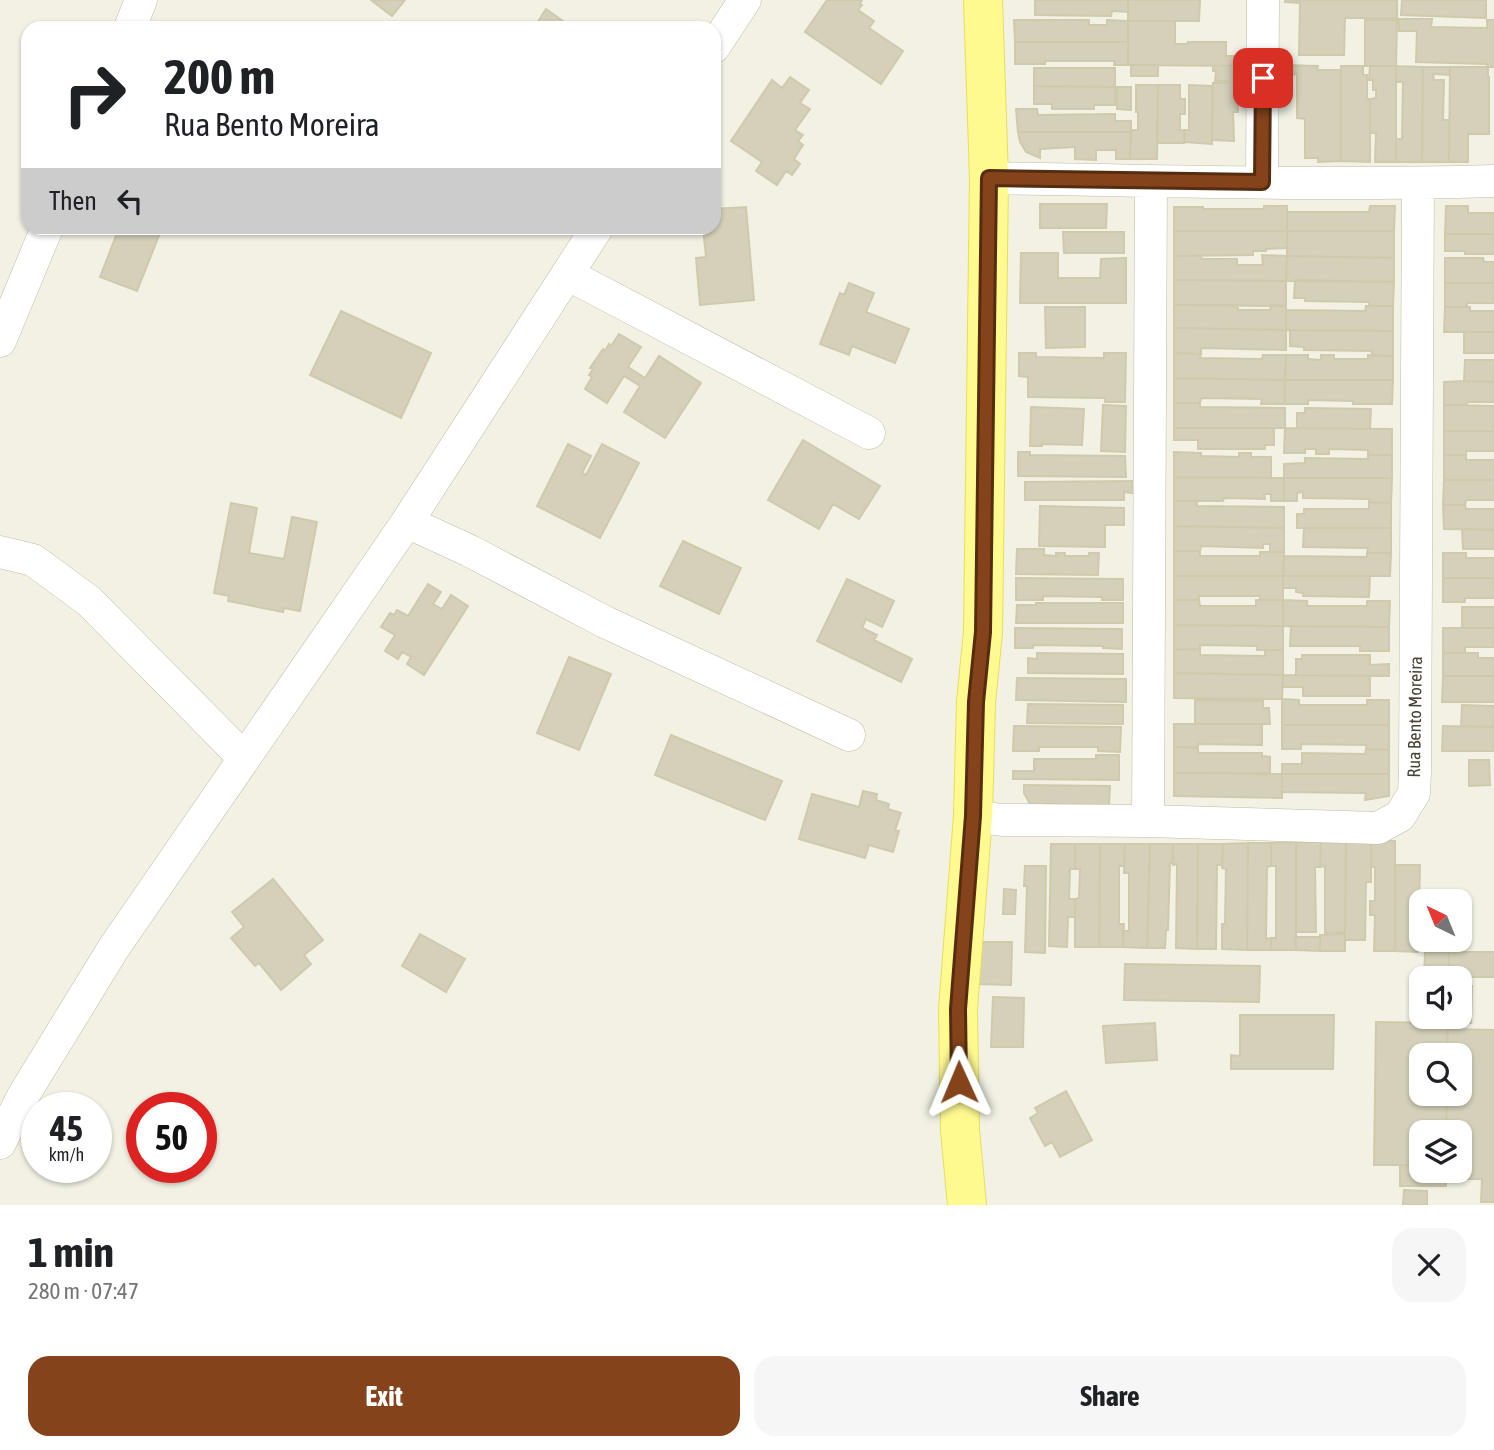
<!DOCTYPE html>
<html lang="en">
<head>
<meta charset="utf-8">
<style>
  :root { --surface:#fff; --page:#f6f6f6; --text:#202124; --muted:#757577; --accent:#84431a }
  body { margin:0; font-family:"Asap Condensed",sans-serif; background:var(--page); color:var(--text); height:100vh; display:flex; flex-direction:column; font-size:26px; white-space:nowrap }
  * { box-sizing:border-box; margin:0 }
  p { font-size:23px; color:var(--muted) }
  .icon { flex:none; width:38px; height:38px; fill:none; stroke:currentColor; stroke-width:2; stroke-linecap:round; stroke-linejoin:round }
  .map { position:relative; height:1205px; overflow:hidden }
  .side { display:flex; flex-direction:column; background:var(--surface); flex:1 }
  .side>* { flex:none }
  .hud { position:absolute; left:21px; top:21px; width:700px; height:214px; border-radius:21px; box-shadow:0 2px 5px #0004; background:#fff; color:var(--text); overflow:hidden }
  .needle { width:46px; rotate:317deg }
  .controls { position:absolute; left:1409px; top:889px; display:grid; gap:14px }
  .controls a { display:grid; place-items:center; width:63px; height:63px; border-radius:14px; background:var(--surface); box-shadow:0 2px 5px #0004; font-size:35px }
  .speed { position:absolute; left:21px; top:1092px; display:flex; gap:14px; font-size:35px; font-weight:700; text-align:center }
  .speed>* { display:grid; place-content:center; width:91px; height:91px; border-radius:50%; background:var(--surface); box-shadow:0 2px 5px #0004; line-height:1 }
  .speed small { font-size:18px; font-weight:400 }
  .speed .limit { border:10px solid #d22; background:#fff; color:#111 }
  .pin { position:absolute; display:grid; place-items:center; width:60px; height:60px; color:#fff; margin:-30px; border-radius:14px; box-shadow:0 4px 10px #0006 }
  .me { position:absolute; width:77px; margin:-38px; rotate:359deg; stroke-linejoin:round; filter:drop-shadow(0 0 5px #0008) }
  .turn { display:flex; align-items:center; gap:24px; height:147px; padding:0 28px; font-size:32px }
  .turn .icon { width:91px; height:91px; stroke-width:2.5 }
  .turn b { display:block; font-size:49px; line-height:60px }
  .then { display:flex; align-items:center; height:66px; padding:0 28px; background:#0003; gap:14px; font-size:26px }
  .round { display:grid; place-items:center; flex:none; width:74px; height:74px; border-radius:21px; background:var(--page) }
  .headline { display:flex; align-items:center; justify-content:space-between; height:119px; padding:0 28px }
  h1 { font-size:42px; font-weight:700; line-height:52px }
  .action { display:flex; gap:14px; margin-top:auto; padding:14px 28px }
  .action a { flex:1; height:80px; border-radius:21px; background:var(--accent); color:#fff; font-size:28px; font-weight:700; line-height:80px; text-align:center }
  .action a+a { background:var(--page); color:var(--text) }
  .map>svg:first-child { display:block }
</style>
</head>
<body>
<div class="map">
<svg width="1494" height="1205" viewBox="0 0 1494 1205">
  <rect width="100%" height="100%" fill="#f2f1e4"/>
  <path fill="#d4d0b9" stroke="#cfcaac" stroke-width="2" d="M371,0H405L392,16Z
    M827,0H862L860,4L862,5L858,10L874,21L869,28L903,51L881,84L805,32Z
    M1035,0H1128V12L1112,11L1111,16L1035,15Z
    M1128,0H1200L1199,21H1128Z
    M1285,0H1397V18H1345L1344,55H1299L1300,3L1285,2Z
    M1402,0H1486V18L1401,15Z
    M546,9L573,28L577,22L586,28H534Z
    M1399,19H1432L1431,27L1487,28V20H1494V67H1487V64L1416,62L1417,31H1399Z
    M1014,20H1089V25H1107V20L1128,21V42H1015Z
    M1365,20H1397L1396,66H1365Z
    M1128,21H1175V44H1187L1188,42H1226V56H1244V66L1128,65Z
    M1015,42H1128V65H1114L1115,61H1045V64H1015Z
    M1131,65H1158V76H1131Z
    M1285,65L1318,66L1317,70H1341V161L1318,162V158H1305V119L1297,118V74L1285,75Z
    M1213,66H1244V88H1234V94H1238V112H1233L1234,141L1212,140L1213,83H1227V81H1215L1216,71H1213Z
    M1341,66H1363V75H1367V99H1370V162L1341,161Z
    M1370,66H1396V162H1375L1376,133H1370V99L1376,98V90H1373V80H1369Z
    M1396,66L1423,67L1422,162H1396V139H1402L1403,82H1396Z
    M1423,67H1450V75L1433,74L1434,80H1444L1443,120H1449V162H1422Z
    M1450,67H1488V77H1489V134H1468V162H1449Z
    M1034,68H1115V87L1034,86Z
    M790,77L809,90L800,103L810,109L795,130L803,135L798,141L803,145L794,159L800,164L792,175L786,171L777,185L756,171L762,162L731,141L772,80L782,88Z
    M1136,85H1158L1157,159H1130L1131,130H1138V112H1136Z
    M1158,85H1180V99H1185V114H1180V130L1185,131L1184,143H1157Z
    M1189,85L1212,86V144L1184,142V130H1189Z
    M1034,86L1115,87V105H1094V109H1052V104H1034Z
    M1117,87H1131V110L1117,109Z
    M1016,109H1037L1038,115L1115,114V121H1131V132H1018Z
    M1018,132H1131L1130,159H1116V150H1096V160L1075,159V147L1040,149V158L1026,152L1020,142Z
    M1040,204H1107L1106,228H1040Z
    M1264,206H1287V231H1174V207H1203V209H1264Z
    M1370,206H1395L1394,231H1287V212H1369Z
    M1446,206H1468V213H1494V234H1445Z
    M746,207L754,300L700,305L696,258L706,257L703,228H714V209Z
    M119,228H162L137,291L100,277Z
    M1174,231H1287V248L1266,249V251H1253V255L1174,256Z
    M1287,231H1394V258L1287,256Z
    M1063,232H1124V253H1064Z
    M1445,234H1494V254H1465V251H1445Z
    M1021,253H1058V278H1100L1101,259L1126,258V303H1020Z
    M1262,255L1287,256L1286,281L1174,280V256H1202L1201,259H1237V265H1263Z
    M1287,256L1394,258V282L1286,281Z
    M1445,258H1483L1484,262H1494V283H1445Z
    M1174,280L1286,281V306L1174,305Z
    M1295,280L1394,282L1393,306H1369V302L1305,301V298H1294Z
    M849,283L874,293L866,312L909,329L895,363L852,346L849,355L820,344L840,293L844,295Z
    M1445,283H1494V303H1467V307H1445Z
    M1174,305H1238V310H1270L1271,305L1286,306V330L1174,328Z
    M1366,306H1393V331L1286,330V310L1365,311Z
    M1045,307H1085V347L1046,348Z
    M1445,307H1470V311H1494V332H1444Z
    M341,311L431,353L401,418L310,375Z
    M1174,328L1286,330V350L1201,348V354L1174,353Z
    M1290,330L1393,331V356H1372V351L1304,350V347L1290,346Z
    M1464,332H1494V353H1464Z
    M619,334L641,347L628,367L645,378L659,356L701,383L665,438L624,412L640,386L624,376L607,403L585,389L592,377L589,375L593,369L590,368L603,349L605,351L609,344L611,346Z
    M1019,353H1036V357L1104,358V353H1126L1125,402H1105V398L1028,397V377L1019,376Z
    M1174,353L1201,354L1200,358L1262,359L1263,355H1286L1285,380L1174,378Z
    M1286,355H1308V359L1321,360V355H1334V359H1368V355L1393,356V380H1285Z
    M1465,360H1494V382L1464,381Z
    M1174,378L1285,380V404H1261L1262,399L1201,398L1200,403H1174Z
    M1285,380H1393L1392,404H1353V401L1308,400V404H1285Z
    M1464,381L1494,382V402H1467V405H1444V382Z
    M1174,403H1200V407L1285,408V428H1174Z
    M1103,405L1126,406L1125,452L1101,451Z
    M1444,405L1494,406V431H1444Z
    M1031,407L1084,409L1082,445L1042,444V446H1030Z
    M1305,408L1371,409L1370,429L1297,428V413H1305Z
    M1174,428H1274V445H1265V449H1198V440H1174Z
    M1285,428L1392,429V455H1368V450L1329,449V454H1316V449H1305V453H1284Z
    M1444,431H1494V451H1466V455H1444Z
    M803,440L880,486L859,519L833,504L819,529L768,500Z
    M568,444L591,456L582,473L586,475L602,444L639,463L600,538L537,506Z
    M1018,452H1030V455L1125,456L1126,477L1018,476Z
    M1174,452L1201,453V456L1239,457V453H1251V457H1271V478L1174,477Z
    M1368,455H1392V478H1284V464L1305,463V458L1368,459Z
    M1444,455H1466V460H1494V480H1444Z
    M1174,477L1284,478V501H1271V494H1264L1265,499L1224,498L1223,501H1174Z
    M1284,478H1392L1391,503L1369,502V499L1303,498V492L1297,493V501H1284Z
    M1444,480H1494V500H1466L1465,505H1443Z
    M1132,481V493L1124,492V500H1025V482Z
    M1174,501H1197V506L1284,507V528L1174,526Z
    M1369,502L1391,503V528H1297V514H1304V509H1369Z
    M231,503L257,508L249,553L284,559L292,517L317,522L300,611L284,608L283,612L228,601L229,596L214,593Z
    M1443,505H1465L1466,509H1494V530L1444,529Z
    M1040,506L1124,508V525H1105V547L1039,546Z
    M1174,526L1284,528V552H1270V544H1263V548L1201,546L1200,551H1174Z
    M1304,528H1391V553H1367L1368,548L1303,547Z
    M1462,529L1494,530V549H1463Z
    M683,541L741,568L719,614L660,586Z
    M1017,549H1044V555L1056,556V553H1065V556H1089V553H1099L1098,575L1016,574Z
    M1174,551H1200V556H1260V552H1284L1283,576H1174Z
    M1367,553H1391L1390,576H1283L1284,556L1367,557Z
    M1443,553H1466V558H1494V578H1443Z
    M1174,576H1283V600H1260V596H1199V600H1174Z
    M1283,576H1370L1369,597L1303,596V593L1296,592V588H1283Z
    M1016,578L1123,579V600H1102V597L1043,596V600H1016Z
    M1443,578H1494V598H1465V602H1443Z
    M847,579L894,601L882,627L866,619L862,628L877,635L874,640L912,659L901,682L817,641Z
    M428,584L441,592L433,604L442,609L451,595L468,606L424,675L407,664L411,657L402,652L398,659L385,651L395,635L381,627L390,613L394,615L397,610L408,616Z
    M1174,600H1199L1200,606H1256V600H1283V626L1174,625Z
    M1283,600L1307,601V606H1367V601H1390L1389,627L1283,626Z
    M1036,603H1123V623H1016L1017,605H1036Z
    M1462,607H1494V628H1462Z
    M1174,625L1283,626V650H1257V646L1200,645V649L1174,650Z
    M1291,626L1389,627V651H1360V646H1290Z
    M1015,628L1122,629V649L1103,648V646L1033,645V648H1015Z
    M1443,628H1494V647H1465V653H1443Z
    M1200,649V655L1265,656V650H1283V675L1174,673V650Z
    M1037,653L1123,654V674L1028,673V658L1037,659Z
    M1443,653H1478V658H1494V676H1443Z
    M1302,655H1370V665L1389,664V676L1296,675V659H1302Z
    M569,657L611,674L579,750L537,733Z
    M1174,673L1283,675L1282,699L1174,698Z
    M1283,675L1370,676V696H1303V687H1282Z
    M1443,676H1494V702H1442Z
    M1017,678L1126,679V702L1016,700Z
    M1282,699L1299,700V705H1367V700H1389V725H1282Z
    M1195,700L1263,701V708H1269L1270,724H1195Z
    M1028,704L1123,705V724L1027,723Z
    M1462,705L1494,706V727L1461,726Z
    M1174,724H1262V745L1198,744V748L1174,747Z
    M1282,725H1389V750L1366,749L1367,745L1301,744V749H1282Z
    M1014,726L1121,727L1120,752L1098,751V747H1039V751H1013Z
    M1443,726L1494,727V751H1442Z
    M671,735L782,781L765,820L655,775Z
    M1174,747H1198V753H1262V756L1270,757V773H1174Z
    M1366,749L1389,750V774H1282V764H1302V753L1365,754Z
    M1096,755H1119V780L1013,779V771H1034V759H1096Z
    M1469,760H1489L1490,785L1469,786Z
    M1174,773L1282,774V798L1174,796Z
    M1282,774H1389V796L1365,800L1366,793L1282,792Z
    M1024,785L1110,786L1109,805L1046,804V810H1038L1030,804L1024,793Z
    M863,791L877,794L876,800L889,804L888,809L901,813L895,830L899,831L893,852L869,845L865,858L799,839L812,794L859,807Z
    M1346,841H1371V882H1366L1365,940H1345Z
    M1346,841L1345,932L1325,933V866L1320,867L1321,842Z
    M1371,841H1395V951H1374L1375,915H1370V901H1375V867H1371Z
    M1296,842H1321L1320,867H1315L1316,932H1296Z
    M1296,842V950H1271V938H1276V866H1271V843Z
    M1248,843L1247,950L1222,949V924H1225L1226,869L1222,868L1223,844Z
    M1248,843H1271V866L1267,867L1266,939L1271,938V950H1247Z
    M1051,844H1075V869H1070L1069,899H1075V917H1068L1067,947L1049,946Z
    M1075,844H1100L1099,947H1075V899L1079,898L1080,869H1075Z
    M1100,844H1125L1124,866H1119V924H1124L1123,947H1099Z
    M1125,844H1150L1147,948L1123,947V931H1129V873H1124Z
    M1150,844H1173V863H1170L1168,930H1166L1165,948H1147Z
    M1173,844H1198L1197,949L1176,948L1177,864L1173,865Z
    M1198,844H1223L1222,865H1217L1216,949H1197Z
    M1395,865H1420L1418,952L1395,951Z
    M1025,866H1046L1045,953L1025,952L1027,886H1024Z
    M273,879L323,940L304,955L311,964L281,990L259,963L255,966L231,938L244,927L232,912Z
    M1004,889L1016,890L1015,914H1003Z
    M420,934L465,959L446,992L402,966Z
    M1345,934V951H1320V935Z
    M1295,937H1320V951L1296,950Z
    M975,942H1012L1011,985L974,984Z
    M1425,952H1449V978H1424Z
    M1449,952H1494V977H1449Z
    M1125,964L1260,966L1259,1002L1124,1000Z
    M1460,986H1472L1471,1023L1454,1022V1017H1460Z
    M993,997L1024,998L1023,1047H991Z
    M1240,1015H1334L1333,1069H1231V1055L1240,1056Z
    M1376,1022L1448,1023L1447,1055H1421V1094H1447L1446,1132H1421V1165H1374Z
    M1155,1023L1157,1060L1106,1063L1103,1026Z
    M1447,1029L1494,1030V1202H1481L1482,1179H1446V1171H1460V1132H1446L1447,1094H1460V1055H1447Z
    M1066,1091L1092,1140L1060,1157L1052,1142L1045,1146L1030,1118L1038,1113L1035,1108Z
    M1400,1165L1421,1166V1171H1446V1186H1400Z
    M1404,1190L1427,1191V1205H1403Z"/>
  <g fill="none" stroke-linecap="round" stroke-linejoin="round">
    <defs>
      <path id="minor" d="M130,28L141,0
        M714,47L745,0
        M989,178C1157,181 1326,186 1494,181
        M1262,182L1263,0
        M567,274L869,433
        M0,341L47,228
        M407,522L470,551L605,622L849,735
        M0,552L33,560L89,601L244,758
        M973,816L1002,820L1148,821L1378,828L1400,816L1414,793L1415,772L1418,183
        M1148,821L1151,181
        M0,1143L23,1096L113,949L407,522L597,228"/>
      <path id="major" d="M967,1205L960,1130L958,1009L973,816L976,702L983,632L989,178L983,0"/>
    </defs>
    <use href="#minor" stroke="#bebca6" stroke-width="33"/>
    <use href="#major" stroke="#e6de5e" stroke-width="40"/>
    <use href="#minor" stroke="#fff" stroke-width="32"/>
    <use href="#major" stroke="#fffa90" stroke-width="38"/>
  </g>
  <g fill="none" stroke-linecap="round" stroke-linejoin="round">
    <defs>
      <path id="route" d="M959,1082L958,1009L973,816L976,702L983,632L989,178L1262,182L1263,78"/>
    </defs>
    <use href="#route" stroke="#562c11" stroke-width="18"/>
    <use href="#route" stroke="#84431a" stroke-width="12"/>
  </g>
  <g text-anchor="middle" stroke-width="5" stroke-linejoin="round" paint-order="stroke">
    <g font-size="18" fill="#444234" stroke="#fff">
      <text transform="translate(1415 717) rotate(-89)" y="6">Rua Bento Moreira</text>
    </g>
  </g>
</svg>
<div class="controls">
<a><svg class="needle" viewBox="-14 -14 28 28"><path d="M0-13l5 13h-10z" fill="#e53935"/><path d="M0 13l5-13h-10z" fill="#757577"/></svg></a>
<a><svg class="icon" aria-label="sound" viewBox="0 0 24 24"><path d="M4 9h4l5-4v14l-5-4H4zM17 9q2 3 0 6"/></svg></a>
<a><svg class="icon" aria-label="search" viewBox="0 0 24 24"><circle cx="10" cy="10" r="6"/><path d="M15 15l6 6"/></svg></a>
<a><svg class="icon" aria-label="layers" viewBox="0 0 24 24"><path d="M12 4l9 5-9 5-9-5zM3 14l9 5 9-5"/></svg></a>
</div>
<div class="speed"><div>45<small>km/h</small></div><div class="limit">50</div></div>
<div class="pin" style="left:1263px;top:78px;background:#d93025"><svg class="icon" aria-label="arrive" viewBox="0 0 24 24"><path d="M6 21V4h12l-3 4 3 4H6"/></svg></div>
<svg class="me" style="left:959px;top:1082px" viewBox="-20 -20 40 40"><path d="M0-17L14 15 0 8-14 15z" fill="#84431a" stroke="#fff" stroke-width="4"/></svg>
<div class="hud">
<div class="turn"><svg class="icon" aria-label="right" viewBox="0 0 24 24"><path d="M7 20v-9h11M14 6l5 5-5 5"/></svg><div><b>200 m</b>Rua Bento Moreira</div></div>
<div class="then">Then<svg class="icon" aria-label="left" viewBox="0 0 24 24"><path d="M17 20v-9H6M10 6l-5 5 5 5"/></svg></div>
</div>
</div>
<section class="side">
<div class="headline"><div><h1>1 min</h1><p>280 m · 07:47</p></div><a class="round"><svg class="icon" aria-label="close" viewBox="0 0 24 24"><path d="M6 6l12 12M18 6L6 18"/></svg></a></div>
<div class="action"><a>Exit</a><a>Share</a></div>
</section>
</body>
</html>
